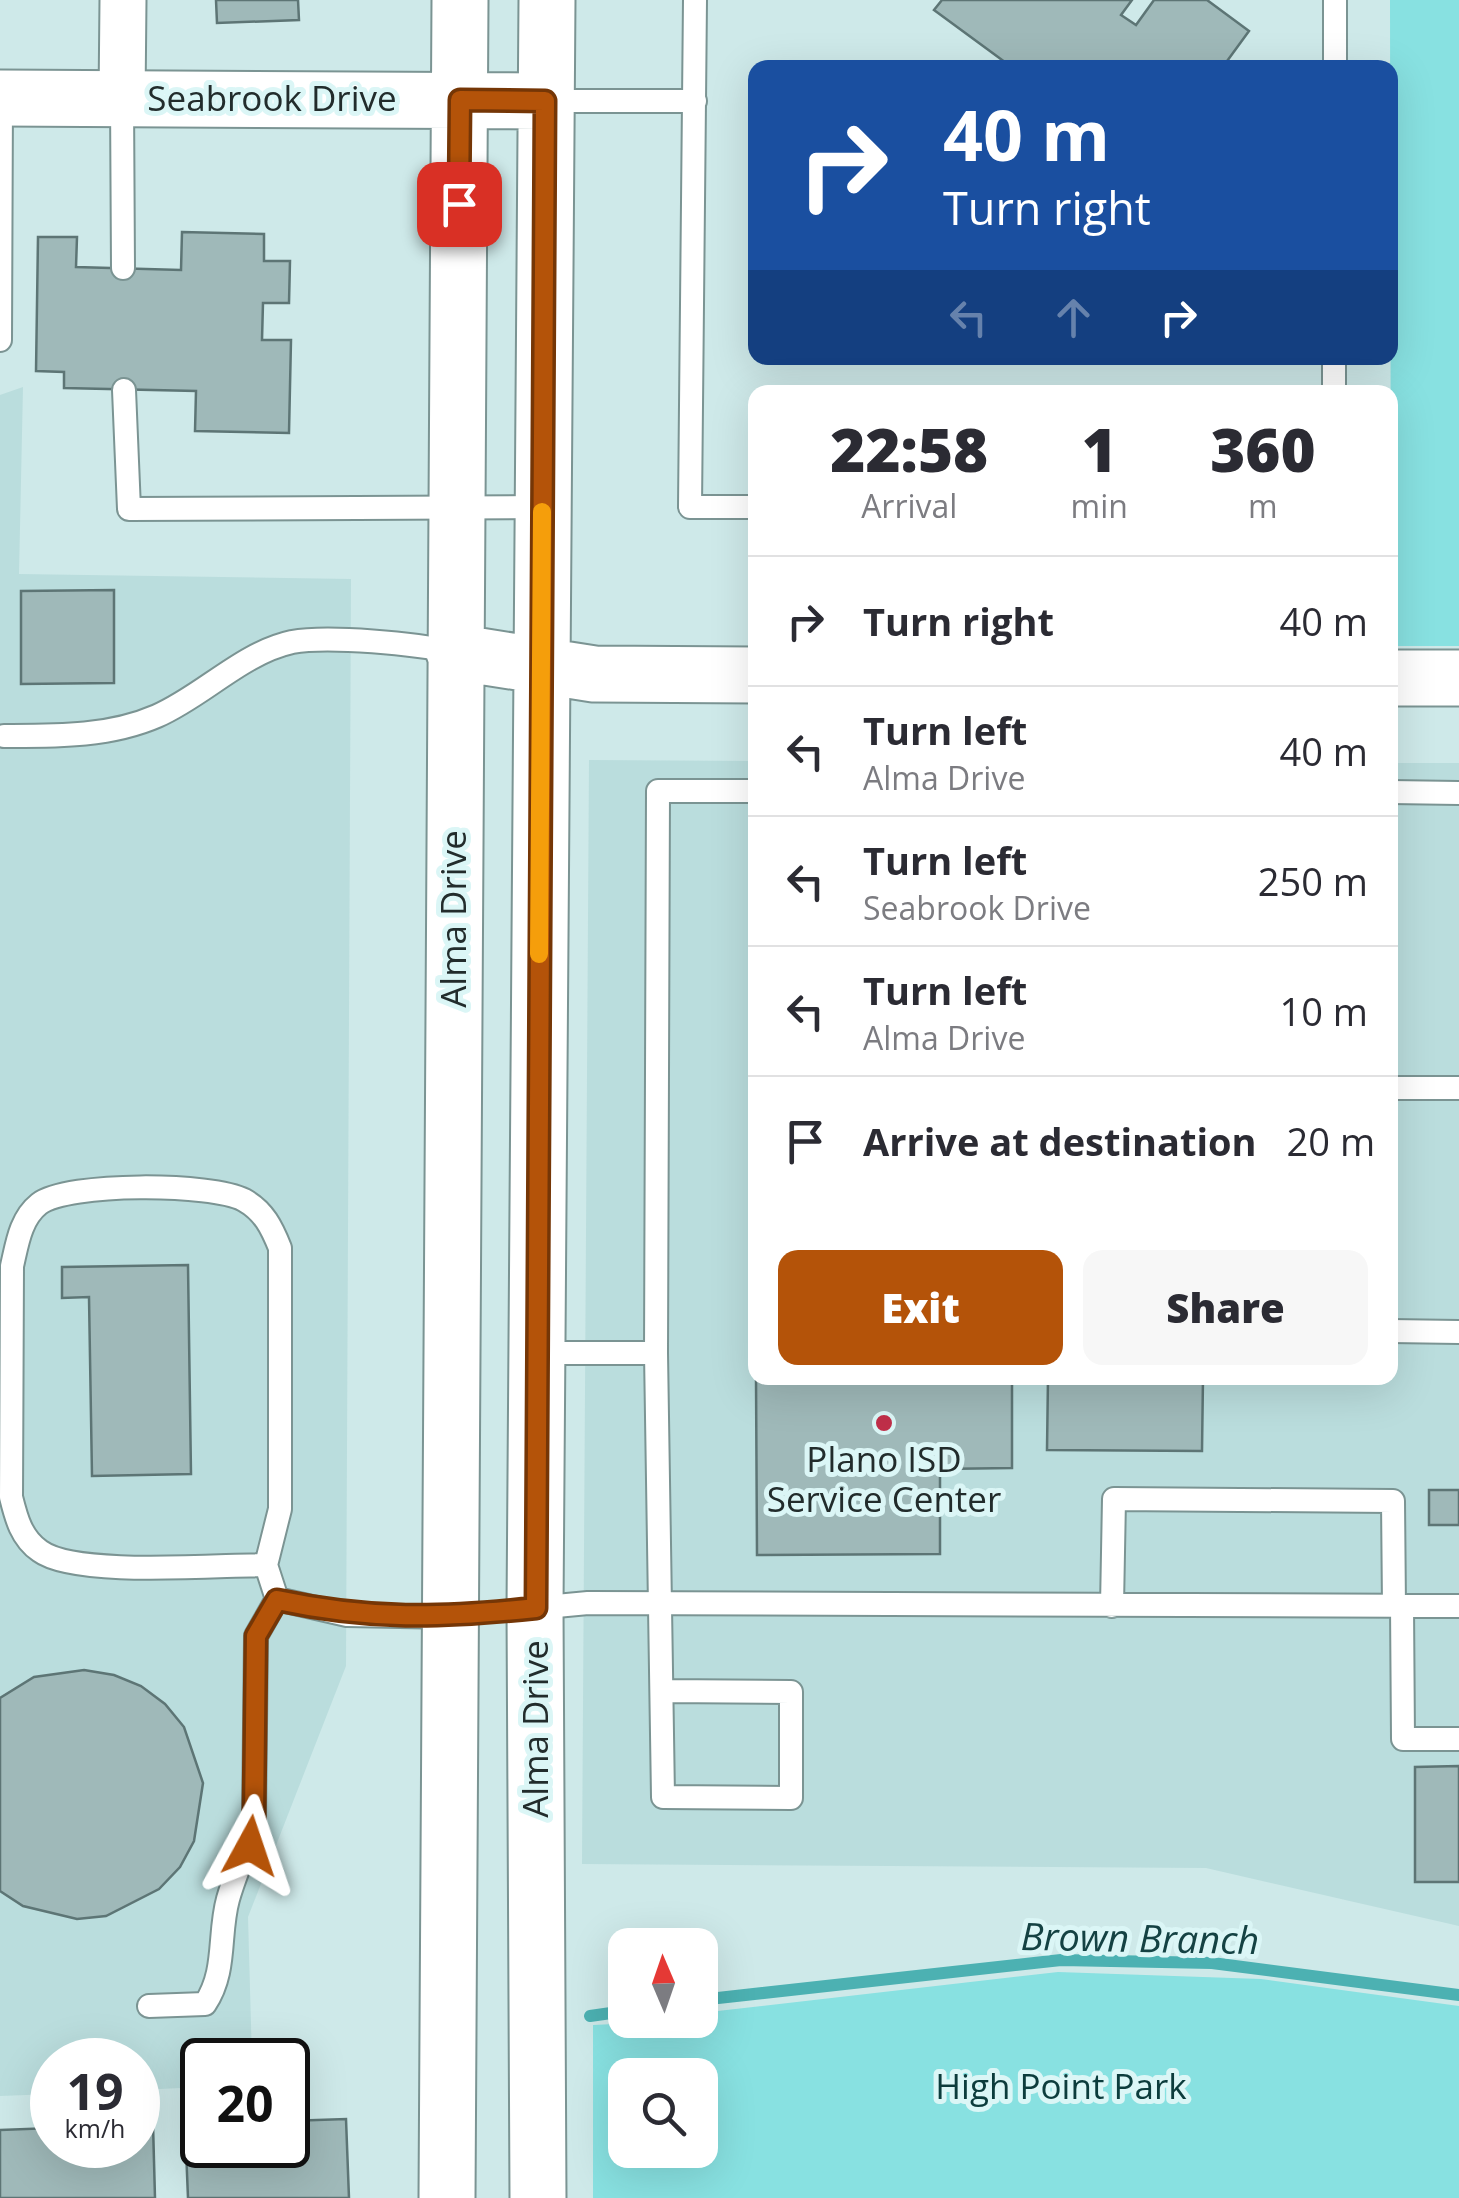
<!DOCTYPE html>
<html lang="en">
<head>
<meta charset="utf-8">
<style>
  :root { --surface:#fff; --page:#f7f7f7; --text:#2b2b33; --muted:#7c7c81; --line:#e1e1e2; --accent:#b45309 }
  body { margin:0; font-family:"Open Sans",sans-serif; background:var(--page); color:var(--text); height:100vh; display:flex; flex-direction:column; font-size:38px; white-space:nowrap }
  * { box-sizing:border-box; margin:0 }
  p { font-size:32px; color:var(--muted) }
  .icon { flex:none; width:55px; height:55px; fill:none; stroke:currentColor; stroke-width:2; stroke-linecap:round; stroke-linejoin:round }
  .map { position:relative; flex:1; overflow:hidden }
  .drawer { position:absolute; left:748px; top:385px; width:650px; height:1000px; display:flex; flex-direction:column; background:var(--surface); border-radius:20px; box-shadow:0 10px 40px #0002 }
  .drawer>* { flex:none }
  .banner { position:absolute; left:748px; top:60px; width:650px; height:305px; border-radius:20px; box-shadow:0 10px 40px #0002; background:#1a4fa0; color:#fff; overflow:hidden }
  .needle { width:65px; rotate:358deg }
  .controls { position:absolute; left:608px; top:1928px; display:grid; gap:20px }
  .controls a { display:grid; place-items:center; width:110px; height:110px; border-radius:20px; background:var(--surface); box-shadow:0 10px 40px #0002; font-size:50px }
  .speed { position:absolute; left:30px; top:2038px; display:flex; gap:20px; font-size:50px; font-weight:700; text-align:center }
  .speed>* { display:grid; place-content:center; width:130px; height:130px; border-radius:50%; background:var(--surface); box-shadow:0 10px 40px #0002; line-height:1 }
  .speed small { font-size:25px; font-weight:400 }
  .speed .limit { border:5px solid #111; border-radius:15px; background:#fff; color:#111 }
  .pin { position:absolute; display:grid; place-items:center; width:85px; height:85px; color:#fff; margin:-42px; border-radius:20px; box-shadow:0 5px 15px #0006 }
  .me { position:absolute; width:110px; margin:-55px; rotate:5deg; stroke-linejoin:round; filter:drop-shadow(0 0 8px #0008) }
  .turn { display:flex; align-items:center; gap:35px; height:210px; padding:0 30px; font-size:45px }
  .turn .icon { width:130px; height:130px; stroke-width:2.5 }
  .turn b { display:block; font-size:70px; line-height:85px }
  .lanes { display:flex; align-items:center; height:95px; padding:0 30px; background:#0003; justify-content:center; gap:50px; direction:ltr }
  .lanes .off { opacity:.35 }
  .eta { display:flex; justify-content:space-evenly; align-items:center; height:170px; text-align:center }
  .eta b { font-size:60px; font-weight:800; line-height:70px }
  .button { display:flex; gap:20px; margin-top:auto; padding:20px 30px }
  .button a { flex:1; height:115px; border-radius:20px; background:var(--accent); color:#fff; font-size:40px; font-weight:800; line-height:115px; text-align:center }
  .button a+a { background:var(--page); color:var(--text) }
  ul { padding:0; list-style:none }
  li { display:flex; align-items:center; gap:30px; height:130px; padding:0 30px; border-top:2px solid var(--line) }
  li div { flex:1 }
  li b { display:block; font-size:38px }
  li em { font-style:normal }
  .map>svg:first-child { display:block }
</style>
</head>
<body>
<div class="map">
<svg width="1459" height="2198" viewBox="0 0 1459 2198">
  <rect width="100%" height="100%" fill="#cee9e9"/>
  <path fill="#badddd" d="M23,387L19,574L351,579L346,1666L248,1917L252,2060H202V2087L138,2090V2060H52V2094L0,2096V395Z
    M589,760L755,761V1378H1390V763H1459V1926L1206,1868L582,1864Z"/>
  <path fill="#88e1e1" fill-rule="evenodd" d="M1390,0H1459V646H1391Z
    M1058,1972L1261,1979L1459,2006V2198H593V2025L700,2020V2013ZM625,2075H700V2150H625Z"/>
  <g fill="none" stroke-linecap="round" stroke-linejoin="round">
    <path stroke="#4cb1b2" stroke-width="12" d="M700,2000L1061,1960L1212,1963L1459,1995
      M590,2016L625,2011"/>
  </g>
  <path fill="#9fb9b9" stroke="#5d7575" stroke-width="2.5" d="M216,0H298L299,20L217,23Z
    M942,0H1132L1121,15L1136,25L1154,0H1207L1249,31L1222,68H1013L934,10Z
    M182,232L264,234V261H290L289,303H263L262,340H291L289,433L195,431L196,391L64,388V372L36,371L38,237H77L76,267L181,270Z
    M114,590V683L21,684V591Z
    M188,1265L191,1474L92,1476L89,1297L62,1298V1267Z
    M756,1378H1012V1468L940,1469V1554L757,1555Z
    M1048,1378H1203L1202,1451L1047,1450Z
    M1429,1490H1459V1525H1429Z
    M84,1670L114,1675L141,1686L165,1704L184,1727L203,1783L194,1841L180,1867L159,1889L106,1916L77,1919L23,1906L0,1891V1698L34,1677Z
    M1459,1766V1882H1415V1767Z
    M346,2119L349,2198H188L185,2124H202V2145H288V2121Z
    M153,2124L155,2198H0V2130L52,2128V2145H138V2125Z"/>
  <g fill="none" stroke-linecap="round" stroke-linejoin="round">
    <defs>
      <path id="lane" d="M695,0L690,507H755
        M1335,68V0
        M122,99L123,268
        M545,101H695
        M0,340L1,98
        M124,390L129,509L542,507
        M1334,392V358
        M4,736C55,736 109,737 157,716C203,696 242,653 292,642C329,635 416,644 454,652
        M1390,792L1459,793
        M1390,1088H1459
        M1390,1331L1459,1332
        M537,1353H656
        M266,1565L280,1509V1248C272,1228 264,1211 244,1200C212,1183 68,1182 39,1204C20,1219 17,1245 12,1266L11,1497C16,1517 21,1538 40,1551C75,1577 217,1565 266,1565L277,1599L347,1615L452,1617
        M1112,1606L1114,1499L1393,1501L1394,1606
        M1402,1606L1403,1739H1459
        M535,1608L588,1603L1459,1606
        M664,1691L791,1692V1798L663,1797L656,1353L658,791H755
        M149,2006L205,2004C227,1971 218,1935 228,1899C236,1870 249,1847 254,1817L256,1636L277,1599"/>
      <path id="street" d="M122,99L123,0"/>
      <path id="secondary" d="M0,98L545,101
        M454,652L594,674L755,675
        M1390,678H1459
        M447,2198L460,0
        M538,2198L535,1608L547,0"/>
    </defs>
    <use href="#lane" stroke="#7b9493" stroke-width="26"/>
    <use href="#street" stroke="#7b9493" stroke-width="49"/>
    <use href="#secondary" stroke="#7b9493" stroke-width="59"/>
    <use href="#lane" stroke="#fff" stroke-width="22"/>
    <use href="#street" stroke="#fff" stroke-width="45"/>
    <use href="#secondary" stroke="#fff" stroke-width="55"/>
  </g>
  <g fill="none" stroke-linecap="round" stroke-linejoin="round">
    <defs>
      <path id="route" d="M250,1846L254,1817L256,1636L277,1600C371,1620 440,1618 536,1608L545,101L460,100L459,204"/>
    </defs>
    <use href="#route" stroke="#753606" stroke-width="25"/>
    <use href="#route" stroke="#b45309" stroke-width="18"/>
    <path stroke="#f59e0b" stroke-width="18" d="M539,954L542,512"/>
  </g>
  <circle fill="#c02f49" stroke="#dbf6f6" stroke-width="4" cx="884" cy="1423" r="10"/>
  <g text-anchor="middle" stroke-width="10" stroke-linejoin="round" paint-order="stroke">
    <g font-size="35" fill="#222c2c" stroke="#dbf6f6">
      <text x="272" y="111">Seabrook Drive</text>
      <text transform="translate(454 919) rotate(-90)" y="12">Alma Drive</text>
      <text transform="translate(536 1729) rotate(-90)" y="12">Alma Drive</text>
    </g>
    <g font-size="35" fill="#222c2c" stroke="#dbf6f6">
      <text x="884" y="1472">Plano ISD<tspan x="884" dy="40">Service Center</tspan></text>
    </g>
    <g font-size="35" fill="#0c3c3c" stroke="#dbf6f6">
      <text x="1061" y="2099">High Point Park</text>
    </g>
    <g font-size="38" font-style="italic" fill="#144243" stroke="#dbf6f6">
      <text transform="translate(1140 1939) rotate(1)" y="13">Brown Branch</text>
    </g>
  </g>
</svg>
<div class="controls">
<a><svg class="needle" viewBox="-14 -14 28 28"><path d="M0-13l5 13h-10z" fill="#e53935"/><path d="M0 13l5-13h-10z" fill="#7c7c81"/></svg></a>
<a><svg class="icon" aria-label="search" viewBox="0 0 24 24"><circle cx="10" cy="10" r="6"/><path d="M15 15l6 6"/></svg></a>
</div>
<div class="speed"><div>19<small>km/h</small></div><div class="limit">20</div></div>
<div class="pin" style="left:459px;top:204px;background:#d93025"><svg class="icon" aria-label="arrive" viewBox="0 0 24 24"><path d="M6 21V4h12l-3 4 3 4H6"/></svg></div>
<svg class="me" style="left:250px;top:1846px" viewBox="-20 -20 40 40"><path d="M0-17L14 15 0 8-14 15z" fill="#b45309" stroke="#fff" stroke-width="4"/></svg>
<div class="banner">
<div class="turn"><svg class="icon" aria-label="right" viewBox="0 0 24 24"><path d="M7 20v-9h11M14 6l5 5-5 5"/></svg><div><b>40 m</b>Turn right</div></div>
<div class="lanes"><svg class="icon off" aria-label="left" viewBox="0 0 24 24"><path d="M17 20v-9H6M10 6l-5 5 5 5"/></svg><svg class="icon off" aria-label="ahead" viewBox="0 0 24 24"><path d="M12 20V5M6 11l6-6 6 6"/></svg><svg class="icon" aria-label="right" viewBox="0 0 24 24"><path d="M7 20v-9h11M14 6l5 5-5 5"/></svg></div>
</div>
<section class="drawer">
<div class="eta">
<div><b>22:58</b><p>Arrival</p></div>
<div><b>1</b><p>min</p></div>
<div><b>360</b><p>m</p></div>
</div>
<ul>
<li><svg class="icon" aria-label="right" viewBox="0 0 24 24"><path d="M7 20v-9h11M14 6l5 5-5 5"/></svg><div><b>Turn right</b></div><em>40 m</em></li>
<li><svg class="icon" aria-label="left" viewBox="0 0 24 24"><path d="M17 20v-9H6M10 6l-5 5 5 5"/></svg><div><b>Turn left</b><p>Alma Drive</p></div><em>40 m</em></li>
<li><svg class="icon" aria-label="left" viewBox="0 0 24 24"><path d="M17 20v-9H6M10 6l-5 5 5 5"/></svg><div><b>Turn left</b><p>Seabrook Drive</p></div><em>250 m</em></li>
<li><svg class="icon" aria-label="left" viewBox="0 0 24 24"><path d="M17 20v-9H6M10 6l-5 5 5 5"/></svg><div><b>Turn left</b><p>Alma Drive</p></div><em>10 m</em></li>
<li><svg class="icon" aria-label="arrive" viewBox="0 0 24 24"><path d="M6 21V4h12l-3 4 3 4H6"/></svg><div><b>Arrive at destination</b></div><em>20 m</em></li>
</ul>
<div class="button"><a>Exit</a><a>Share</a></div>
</section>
</div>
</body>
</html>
